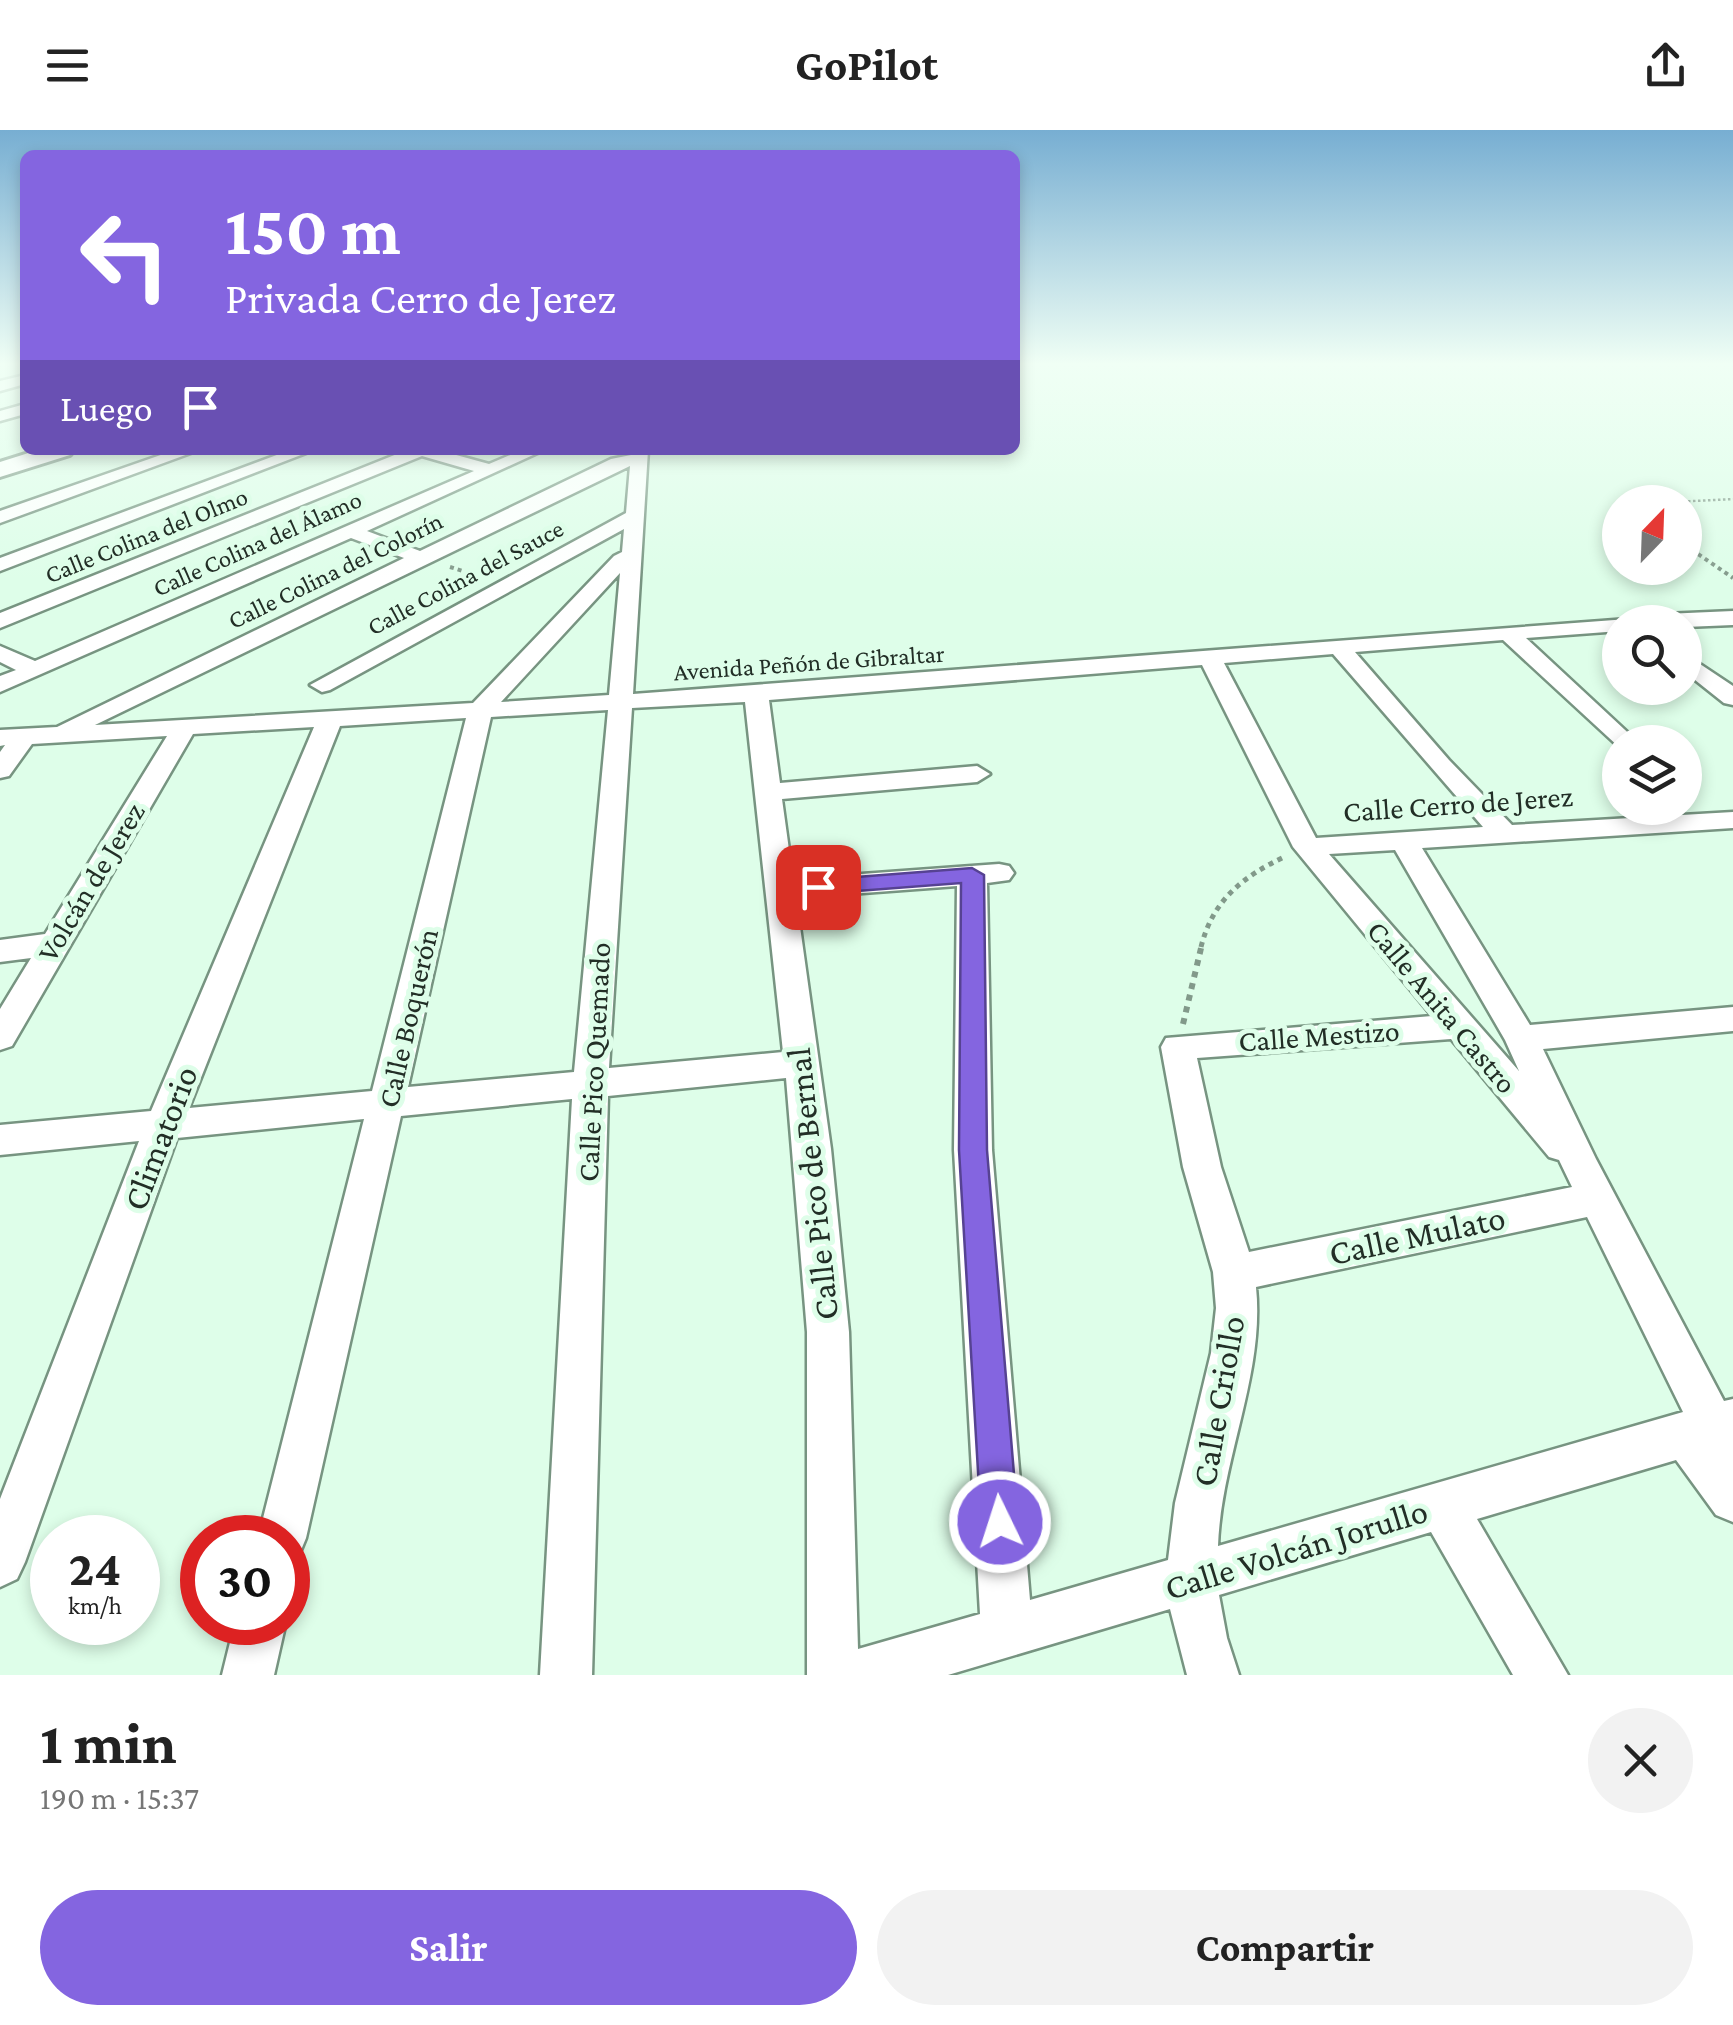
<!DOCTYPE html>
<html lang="es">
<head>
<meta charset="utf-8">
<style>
  :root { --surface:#fff; --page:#f2f2f2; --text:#222; --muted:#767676; --accent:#8465e0 }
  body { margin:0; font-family:"Crimson Pro",serif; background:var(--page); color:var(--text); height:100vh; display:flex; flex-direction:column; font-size:38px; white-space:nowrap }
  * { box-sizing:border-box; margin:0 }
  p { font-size:32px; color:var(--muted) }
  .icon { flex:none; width:55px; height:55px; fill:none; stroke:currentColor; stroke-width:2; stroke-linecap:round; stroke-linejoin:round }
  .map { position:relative; height:1545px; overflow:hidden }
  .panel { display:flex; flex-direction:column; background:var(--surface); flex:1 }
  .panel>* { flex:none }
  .top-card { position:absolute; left:20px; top:20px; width:1000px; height:305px; border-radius:15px; box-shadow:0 5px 15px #0003; background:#8465e0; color:#fff; overflow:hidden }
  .needle { width:65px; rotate:23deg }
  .fabs { position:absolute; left:1602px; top:355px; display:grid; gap:20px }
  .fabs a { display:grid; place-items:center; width:100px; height:100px; border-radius:50%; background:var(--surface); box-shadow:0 5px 15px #0003; font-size:50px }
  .speed { position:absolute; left:30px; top:1385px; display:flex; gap:20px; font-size:50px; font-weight:700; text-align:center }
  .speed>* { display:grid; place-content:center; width:130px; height:130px; border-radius:50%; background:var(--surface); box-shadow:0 5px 15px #0003; line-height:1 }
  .speed small { font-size:25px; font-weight:400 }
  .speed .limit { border:15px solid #d22; background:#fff; color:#111 }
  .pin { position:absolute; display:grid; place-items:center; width:85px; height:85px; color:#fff; margin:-42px; border-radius:20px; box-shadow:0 5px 15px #0006 }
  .me { position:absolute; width:110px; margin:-55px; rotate:356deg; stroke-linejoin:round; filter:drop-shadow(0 0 8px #0008) }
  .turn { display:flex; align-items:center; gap:35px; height:210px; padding:0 40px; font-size:45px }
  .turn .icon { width:130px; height:130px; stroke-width:2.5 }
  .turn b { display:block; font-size:70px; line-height:85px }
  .then { display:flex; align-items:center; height:95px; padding:0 40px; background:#0003; gap:20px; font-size:38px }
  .round { display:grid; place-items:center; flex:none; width:105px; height:105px; border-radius:52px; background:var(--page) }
  .headline { display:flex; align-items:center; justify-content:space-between; height:170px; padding:0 40px }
  h1 { font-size:60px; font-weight:700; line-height:75px }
  .action { display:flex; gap:20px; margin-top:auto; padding:20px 40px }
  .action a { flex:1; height:115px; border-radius:60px; background:var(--accent); color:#fff; font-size:40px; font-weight:700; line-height:115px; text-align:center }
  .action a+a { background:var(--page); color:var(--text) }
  header { display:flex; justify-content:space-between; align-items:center; height:130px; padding:0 40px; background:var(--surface); font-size:45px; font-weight:700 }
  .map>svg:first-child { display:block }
</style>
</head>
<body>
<header><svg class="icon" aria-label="menu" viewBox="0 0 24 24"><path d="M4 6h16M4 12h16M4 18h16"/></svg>GoPilot<svg class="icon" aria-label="share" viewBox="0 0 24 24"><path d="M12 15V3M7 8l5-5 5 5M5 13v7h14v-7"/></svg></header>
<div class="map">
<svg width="1733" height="1545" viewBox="0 0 1733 1545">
  <rect width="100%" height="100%" fill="#defee9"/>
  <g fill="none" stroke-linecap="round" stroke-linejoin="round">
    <defs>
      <path id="minor" d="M25,245V254L0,261V251Z
        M25,274V284L0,291V281Z
        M175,320H199L0,393V381Z
        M290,320H314L0,441V428Z
        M407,320H438L489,334L522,320H544L367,401L420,421L611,329L631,325L632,320H648L633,564L1628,489L1630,492H1620V501L1526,508L1638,612H1620V618L1503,510L1355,522L1449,630L1512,695L1733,682V698L1422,718L1530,895L1733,877V901L1543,919L1596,1029L1724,1271L1733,1269V1392L1716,1385L1676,1330L1477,1389L1568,1545H1513L1431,1402L1219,1465L1227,1508L1239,1545H1187L1170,1479L948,1545H807V1202L786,948L608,966L592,1545H540L572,969L401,986L306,1408L299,1425L288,1430V1408H258L364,989L177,1008L25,1432L17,1449L0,1457V1369L139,1011L0,1025V995L151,981L314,597L193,604L12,916L0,920V879L31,828L0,832V810L45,804L167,606L32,614L9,646L0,648V622L5,615L0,616V600L57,597L404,428L351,408L0,562V546L16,540L0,532V516L35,531L474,341L422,326L0,498V483ZM630,336L626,383L310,555L322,562L330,560L624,399L622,422L614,426L473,573L95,595ZM620,443L609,565L501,572ZM1333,524L1483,697L1316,708L1224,533ZM1202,535L1293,717L1432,886L1166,908L1161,917L1183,1037L1213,1142L1216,1178L1211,1223L1175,1373L1168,1430L1030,1470L992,1020L987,753L1009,750L1014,743L1009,736L999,734L793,749L782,669L977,652L990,644L977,636L780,653L769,570ZM745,572L783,922L609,938L632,578ZM608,580L574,942L408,957L491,587ZM466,588L372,961L189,978L340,596ZM1395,720L1505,910L1519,941L1329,724ZM957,756L954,1020L980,1484L858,1519L849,1202L831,1019L796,768ZM1451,909L1549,1027L1559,1030L1572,1057L1249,1122L1221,1037L1197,928ZM1587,1087L1683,1282L1218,1416C1221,1329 1265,1244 1256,1157Z
        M1733,481V495L1685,497V492H1631L1642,485Z
        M1685,524L1733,556V575L1724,573L1685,542Z
        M235,1492H286L274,1545H222Z"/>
      <path id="secondary" d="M38,320H74L70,325L0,347V332Z"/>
    </defs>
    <use href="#minor" stroke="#779481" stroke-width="5"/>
    <use href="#secondary" stroke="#779481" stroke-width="6"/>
    <path stroke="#82998a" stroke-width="2.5" stroke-dasharray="2.5 2.5" stroke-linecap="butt" d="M1673,372L1733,369"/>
    <path stroke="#82998a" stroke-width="4" stroke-dasharray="4 4" stroke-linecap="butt" d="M1685,415L1733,448
      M450,437L482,447"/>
    <path stroke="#82998a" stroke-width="5" stroke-dasharray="5 5" stroke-linecap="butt" d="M1201,817C1213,769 1244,746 1286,726"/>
    <path stroke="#82998a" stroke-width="6" stroke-dasharray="6 6" stroke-linecap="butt" d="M1183,894L1202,814"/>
    <use href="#minor" fill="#fff" fill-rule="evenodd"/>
    <use href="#secondary" fill="#fff" fill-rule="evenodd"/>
  </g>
  <linearGradient id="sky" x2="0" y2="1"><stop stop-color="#77aed2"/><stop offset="0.52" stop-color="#f0fff5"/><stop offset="1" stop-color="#f0fff5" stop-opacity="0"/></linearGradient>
  <rect width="1733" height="450" fill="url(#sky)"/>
  <path fill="#8465e0" stroke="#564292" stroke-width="2.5" d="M972,738L984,745L987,1020L1018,1392L1012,1405L1000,1410L987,1405L981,1392L959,1020L961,753L818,764L807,757L818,750Z"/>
  <g text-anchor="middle" stroke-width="10" stroke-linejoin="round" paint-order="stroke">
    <g font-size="25" fill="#222e26" stroke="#defee9">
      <text transform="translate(146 405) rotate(-22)" y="9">Calle Colina del Olmo</text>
      <text transform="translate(257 413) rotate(-24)" y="9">Calle Colina del Álamo</text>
      <text transform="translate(335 440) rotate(-26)" y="9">Calle Colina del Colorín</text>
      <text transform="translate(465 447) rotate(-28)" y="9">Calle Colina del Sauce</text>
      <text transform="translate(809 532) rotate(-4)" y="9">Avenida Peñón de Gibraltar</text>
    </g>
    <g font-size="30" fill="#222e26" stroke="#defee9">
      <text transform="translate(1458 674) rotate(-4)" y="10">Calle Cerro de Jerez</text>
      <text transform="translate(91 752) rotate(-59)" y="10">Volcán de Jerez</text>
      <text transform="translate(1442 877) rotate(50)" y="10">Calle Anita Castro</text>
      <text transform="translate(408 888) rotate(-77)" y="10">Calle Boquerón</text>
      <text transform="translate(1319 906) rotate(-4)" y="10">Calle Mestizo</text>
      <text transform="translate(594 932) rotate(-87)" y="10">Calle Pico Quemado</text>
    </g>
    <g font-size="35" fill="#222e26" stroke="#defee9">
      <text transform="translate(160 1008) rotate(-69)" y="12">Climatorio</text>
      <text transform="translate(812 1054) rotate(-96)" y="12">Calle Pico de Bernal</text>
      <text transform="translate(1417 1105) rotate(-12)" y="12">Calle Mulato</text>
      <text transform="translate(1218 1271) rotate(-80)" y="12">Calle Criollo</text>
      <text transform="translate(1296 1419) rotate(-17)" y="12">Calle Volcán Jorullo</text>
    </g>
  </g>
</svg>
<div class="fabs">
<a><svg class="needle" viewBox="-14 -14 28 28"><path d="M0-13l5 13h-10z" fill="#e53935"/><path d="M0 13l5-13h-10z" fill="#767676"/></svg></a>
<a><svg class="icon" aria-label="search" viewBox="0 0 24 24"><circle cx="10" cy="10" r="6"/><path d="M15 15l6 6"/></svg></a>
<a><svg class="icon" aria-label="layers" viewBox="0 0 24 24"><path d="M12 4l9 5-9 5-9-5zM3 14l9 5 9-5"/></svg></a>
</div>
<div class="speed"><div>24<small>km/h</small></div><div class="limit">30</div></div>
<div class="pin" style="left:818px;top:757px;background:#d93025"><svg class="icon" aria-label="arrive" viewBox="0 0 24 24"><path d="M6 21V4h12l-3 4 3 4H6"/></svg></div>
<svg class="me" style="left:1000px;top:1392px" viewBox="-20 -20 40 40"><circle r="17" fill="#8465e0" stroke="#fff" stroke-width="3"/><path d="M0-11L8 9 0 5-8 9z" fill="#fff"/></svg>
<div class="top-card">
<div class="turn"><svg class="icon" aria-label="left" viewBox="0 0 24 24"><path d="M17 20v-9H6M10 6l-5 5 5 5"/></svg><div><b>150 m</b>Privada Cerro de Jerez</div></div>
<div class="then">Luego<svg class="icon" aria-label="arrive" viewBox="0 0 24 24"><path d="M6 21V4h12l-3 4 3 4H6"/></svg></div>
</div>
</div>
<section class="panel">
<div class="headline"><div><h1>1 min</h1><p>190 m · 15:37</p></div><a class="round"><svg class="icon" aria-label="close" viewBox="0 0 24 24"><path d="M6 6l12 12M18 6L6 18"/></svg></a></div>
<div class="action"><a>Salir</a><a>Compartir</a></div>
</section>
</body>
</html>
